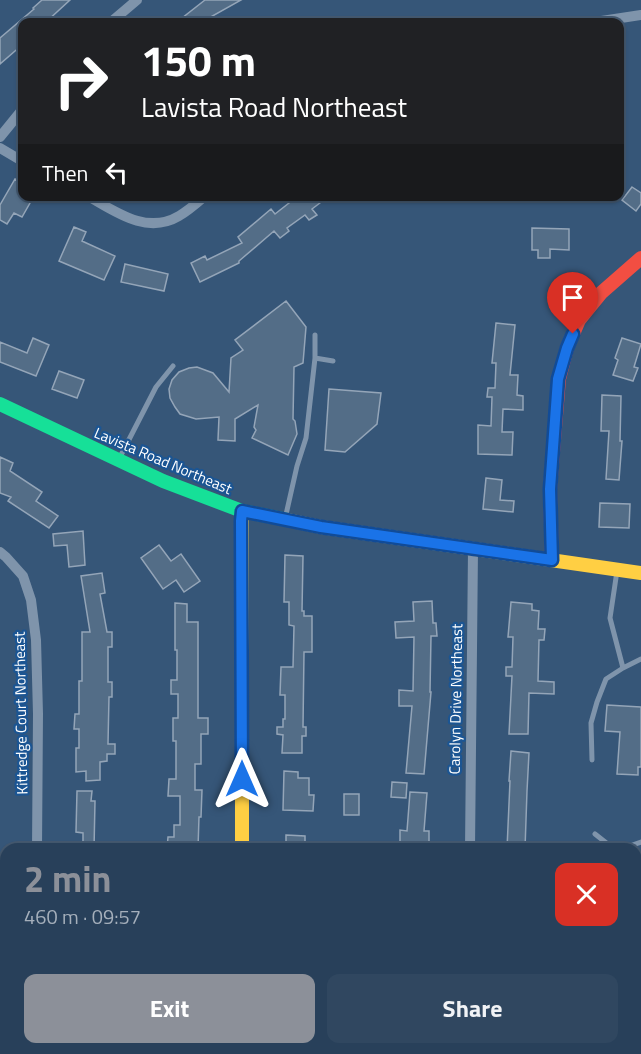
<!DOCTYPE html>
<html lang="en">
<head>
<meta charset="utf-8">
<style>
  :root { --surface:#28405a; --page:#304760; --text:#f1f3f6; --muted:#a5afbb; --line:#445970; --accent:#8c9099 }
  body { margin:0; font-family:"Titillium Web",sans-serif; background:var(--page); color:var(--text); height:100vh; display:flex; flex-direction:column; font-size:22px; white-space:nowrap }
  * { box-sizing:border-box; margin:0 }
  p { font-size:20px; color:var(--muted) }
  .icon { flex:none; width:33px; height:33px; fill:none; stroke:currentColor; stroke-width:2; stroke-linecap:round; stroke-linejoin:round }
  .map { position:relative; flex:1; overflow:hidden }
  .panel { position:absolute; left:0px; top:843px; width:642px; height:212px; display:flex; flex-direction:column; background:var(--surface); border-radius:18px 18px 0 0; box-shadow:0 2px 4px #0004,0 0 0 2px var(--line) }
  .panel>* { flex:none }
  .guide { position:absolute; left:18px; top:18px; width:606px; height:183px; border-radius:12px; box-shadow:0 2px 4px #0004,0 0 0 2px var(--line); background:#202124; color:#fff; overflow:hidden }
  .pin { position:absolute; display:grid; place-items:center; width:51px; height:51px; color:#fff; margin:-62px -26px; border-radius:50% 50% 50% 0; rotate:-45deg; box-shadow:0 0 6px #0007 }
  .pin .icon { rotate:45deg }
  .me { position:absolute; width:66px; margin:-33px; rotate:0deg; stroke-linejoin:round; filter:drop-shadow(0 0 4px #0008) }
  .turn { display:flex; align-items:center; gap:21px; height:126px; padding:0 24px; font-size:27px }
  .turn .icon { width:78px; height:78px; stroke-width:2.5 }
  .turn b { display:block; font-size:42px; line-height:51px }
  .then { display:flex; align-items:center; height:57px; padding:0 24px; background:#0003; gap:12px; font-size:22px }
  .round { display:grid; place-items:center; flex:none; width:63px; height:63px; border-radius:12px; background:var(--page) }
  .head { display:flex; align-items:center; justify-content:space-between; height:102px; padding:0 24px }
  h1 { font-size:36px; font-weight:700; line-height:45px; color:var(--accent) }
  .cta { display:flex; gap:12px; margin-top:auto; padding:12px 24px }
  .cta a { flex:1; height:69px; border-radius:12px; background:var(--accent); color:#fff; font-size:24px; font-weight:700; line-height:69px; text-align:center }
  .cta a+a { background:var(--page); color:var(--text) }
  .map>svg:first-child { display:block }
</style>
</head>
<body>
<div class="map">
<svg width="641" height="1054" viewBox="0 0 641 1054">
  <rect width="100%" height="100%" fill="#365678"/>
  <path fill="#536d87" stroke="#94a5b8" stroke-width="1.5" d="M42,0H70L46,22H22V45L0,64V38L34,9L33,8Z
    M205,0H241L207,19L209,22H177Z
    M15,179L22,183V196H34L22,217L14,213L7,224L0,220V205Z
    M632,187L641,193V204L636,211L622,200Z
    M298,196H329L312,209L317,215L309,220L305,215L287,228L289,231L280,238L274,231L239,261V263L200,282L191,263L205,256L207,260L242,243L238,237L271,209L275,214Z
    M74,227L86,232L82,241L115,256L104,280L59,261Z
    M532,228L569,229V250L550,249V258H538V250H532Z
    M125,264L168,274L164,291L121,282Z
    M286,301L306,327L303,363L294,367L293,419L295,421L297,434L288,455L252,438L256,430L254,427L258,405L235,419V441L218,440L219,417L196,419L180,414L175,407L170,398L169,389L172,380L179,372L189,368L197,367L213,373L229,392L231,358L243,350L235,340Z
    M496,323L515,325L510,375H518L517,395L523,396V410L503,409L502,432H513L512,455L478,454V425L491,426L492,397H487L488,388H495L496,363H492Z
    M33,338L49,345L36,376L0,362V342L27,353Z
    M622,338L641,344L634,367L638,368L633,381L613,375L618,360L615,358Z
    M59,371L84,380L77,398L52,389Z
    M329,389L381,393L377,424L345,452L325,450Z
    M602,395L621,396L620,441H622L619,480L606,479L609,431H601Z
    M0,457L13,463L10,471L42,492L36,501L58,516L49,528L8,501L11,497L0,493Z
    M486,478L502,480L500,500L514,501L513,512L483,509Z
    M600,503L630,504L629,528L599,527Z
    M83,531L85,565L69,567L67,545L54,546L53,534Z
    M159,545L171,561L181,554L200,581L184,592L176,580L163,589L141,558Z
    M285,555L303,556L302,611H304V616H312V652H304L303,727H306V736H302V753H282L283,735L277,734V727H283V719H285V695H280L281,667H293L294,626L289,625V602H284Z
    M102,573L105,593L100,594L107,632H112V647H108V682H112V697H109L108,744H115V754H107V761L100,762V780L86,781V771L76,772V748H79V729H74L75,714H79V681H82V632H90L81,576Z
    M432,601L433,623H436L437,636H431L430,692H431L424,774L406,773L412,706H399V690L413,691L414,637L396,638L395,622L414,621L413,602Z
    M511,602L532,604V610L539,611L538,629H545L544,640H539L538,681L554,682V694L529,693L528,734H509L512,676H506V667H512L513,637H508Z
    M175,603L187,604V622H198V718H208V734H201V764H195V790H202L201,817H199L198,849H167L168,837H174V825H180V796H168L169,779H176V741H173V718H178V694H171V680H177V650H175Z
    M607,705L641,707V767H638V775L617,774L620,732L605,731Z
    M511,751L529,753L527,791L525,849H507L510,781H509Z
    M284,771L298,772V778H309V795H314L313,811L283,810Z
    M392,782L407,783L406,798L391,797Z
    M77,791H92L91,801H95L94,849H83V833L76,832Z
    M410,792L427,793L424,831H429V849H409V846H400V830L407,831Z
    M344,794H359V815H344Z
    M286,835L305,836V849H286Z"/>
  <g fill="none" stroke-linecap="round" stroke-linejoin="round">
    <path stroke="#7f94ab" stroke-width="5" d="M315,358L333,361
      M119,459L156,387L173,366
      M285,519L297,466L306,438L315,358V335
      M623,668L641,659
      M592,760L591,723L597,702L606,679L623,668L610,618L617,571
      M595,834L614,849
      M621,849L641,842
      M636,867L641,865
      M636,874L637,876L636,883
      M636,903L641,904"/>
    <path stroke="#7f94ab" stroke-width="10" d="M111,22L137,0
      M595,22L641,15
      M0,137L22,110
      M0,148L22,161
      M88,196C116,212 147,235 179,216C188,211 197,203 205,196
      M0,552L6,557L23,576L31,600L36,640L38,714L37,849
      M470,849L473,549
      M243,1048V1054
      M464,1054V1048"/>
    <path stroke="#16e098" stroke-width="14" d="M0,404L163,481L242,511L288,520"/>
    <path stroke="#ffcf43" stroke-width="14" d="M242,511V849
      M288,520L321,527L641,573"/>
    <path stroke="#f24e42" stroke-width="14" d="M552,560L550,489L559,379L567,348L579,320L601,293L641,258"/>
  </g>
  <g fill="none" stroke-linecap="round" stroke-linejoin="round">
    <defs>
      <path id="route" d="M242,779L241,521L242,511L321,527L552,560L550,489L558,379L567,348L573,334"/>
    </defs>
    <use href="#route" stroke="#114b97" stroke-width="15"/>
    <use href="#route" stroke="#1a73e8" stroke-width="10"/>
  </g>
  <g text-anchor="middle" stroke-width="4.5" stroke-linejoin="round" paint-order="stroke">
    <g font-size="15" fill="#fff" stroke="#1b5593">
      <text transform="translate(163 461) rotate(23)" y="5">Lavista Road Northeast</text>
      <text transform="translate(456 699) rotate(-89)" y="5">Carolyn Drive Northeast</text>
      <text transform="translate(21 713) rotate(-91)" y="5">Kittredge Court Northeast</text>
    </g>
  </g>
</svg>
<div class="pin" style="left:573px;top:334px;background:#d93025"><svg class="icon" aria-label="arrive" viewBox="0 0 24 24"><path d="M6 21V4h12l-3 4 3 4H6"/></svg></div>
<svg class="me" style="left:242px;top:779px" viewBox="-20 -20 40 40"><path d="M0-17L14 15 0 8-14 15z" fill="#1a73e8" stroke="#fff" stroke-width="4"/></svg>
<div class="guide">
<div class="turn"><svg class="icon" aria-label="right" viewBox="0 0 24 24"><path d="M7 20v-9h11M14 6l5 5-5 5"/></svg><div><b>150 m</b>Lavista Road Northeast</div></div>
<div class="then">Then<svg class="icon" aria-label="left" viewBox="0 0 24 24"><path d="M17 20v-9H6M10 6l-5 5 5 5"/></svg></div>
</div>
<section class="panel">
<div class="head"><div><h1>2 min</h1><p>460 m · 09:57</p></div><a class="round" style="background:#d93025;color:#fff"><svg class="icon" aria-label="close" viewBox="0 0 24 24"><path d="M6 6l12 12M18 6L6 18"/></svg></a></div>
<div class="cta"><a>Exit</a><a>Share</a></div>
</section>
</div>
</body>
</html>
